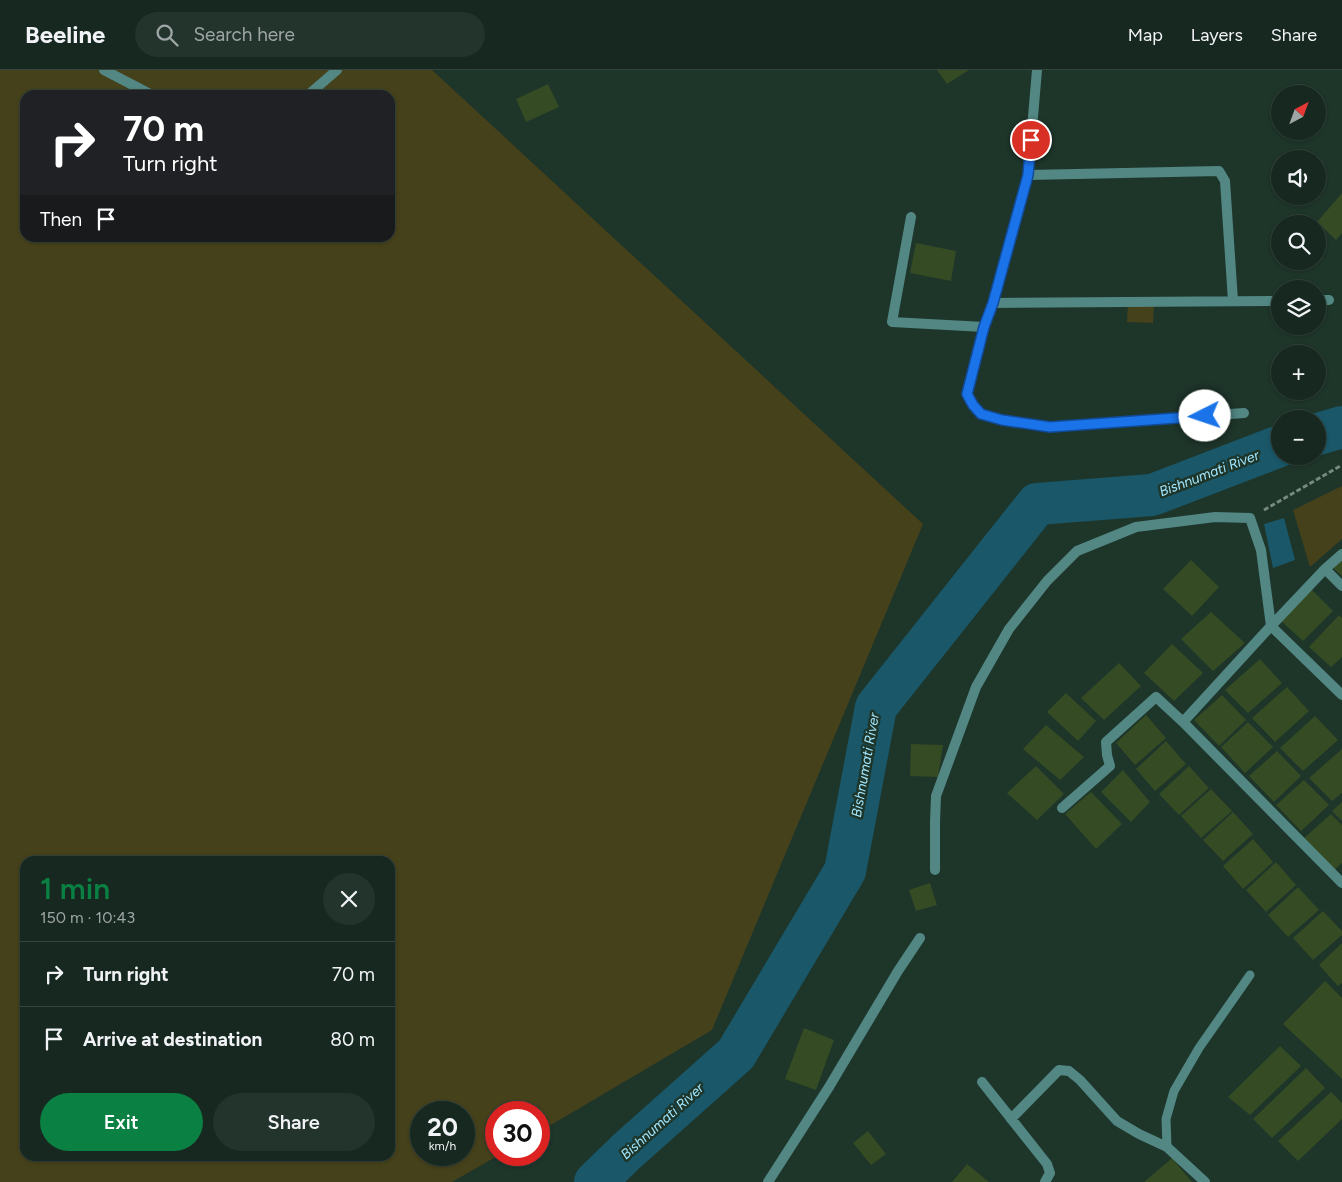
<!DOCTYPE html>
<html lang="en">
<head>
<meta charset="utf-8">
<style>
  :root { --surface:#162820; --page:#23342d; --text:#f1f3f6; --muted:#9ea6a5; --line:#35443e; --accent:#0b8043 }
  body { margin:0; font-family:Figtree,sans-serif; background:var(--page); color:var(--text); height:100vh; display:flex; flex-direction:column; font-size:19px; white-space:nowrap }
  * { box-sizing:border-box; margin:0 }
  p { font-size:16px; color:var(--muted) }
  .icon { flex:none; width:28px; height:28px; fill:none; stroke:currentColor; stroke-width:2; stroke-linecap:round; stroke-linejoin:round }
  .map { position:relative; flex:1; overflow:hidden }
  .panel { position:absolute; left:20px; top:786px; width:375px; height:305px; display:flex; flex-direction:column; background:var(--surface); border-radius:15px; box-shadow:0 1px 4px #0004,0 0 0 1px var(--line) }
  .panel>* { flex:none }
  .top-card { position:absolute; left:20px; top:20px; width:375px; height:152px; border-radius:15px; box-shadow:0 1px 4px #0004,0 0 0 1px var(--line); background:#202124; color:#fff; overflow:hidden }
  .needle { width:32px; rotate:41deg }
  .fabs { position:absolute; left:1271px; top:15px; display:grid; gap:10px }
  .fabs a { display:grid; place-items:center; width:55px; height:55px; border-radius:50%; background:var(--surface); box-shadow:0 1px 4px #0004,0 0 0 1px var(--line); font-size:25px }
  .speed { position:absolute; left:410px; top:1031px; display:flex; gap:10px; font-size:25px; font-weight:700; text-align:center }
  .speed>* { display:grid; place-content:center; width:65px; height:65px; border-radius:50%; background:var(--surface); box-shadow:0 1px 4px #0004,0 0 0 1px var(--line); line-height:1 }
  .speed small { font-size:12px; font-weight:400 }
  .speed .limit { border:8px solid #d22; background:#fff; color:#111 }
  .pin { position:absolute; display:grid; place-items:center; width:42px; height:42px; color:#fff; margin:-21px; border:2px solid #fff; border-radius:50%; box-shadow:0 1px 5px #0007 }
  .me { position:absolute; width:55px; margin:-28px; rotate:266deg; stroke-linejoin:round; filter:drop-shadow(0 0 4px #0008) }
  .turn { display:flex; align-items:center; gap:18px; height:105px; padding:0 20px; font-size:22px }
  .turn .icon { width:65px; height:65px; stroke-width:2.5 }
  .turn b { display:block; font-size:35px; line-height:42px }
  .then { display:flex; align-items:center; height:48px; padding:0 20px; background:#0003; gap:10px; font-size:19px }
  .round { display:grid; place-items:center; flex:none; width:52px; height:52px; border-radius:26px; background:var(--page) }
  .headline { display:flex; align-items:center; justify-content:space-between; height:85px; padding:0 20px }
  h1 { font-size:30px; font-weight:600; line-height:38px; color:var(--accent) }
  .cta { display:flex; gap:10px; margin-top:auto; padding:10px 20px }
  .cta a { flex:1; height:58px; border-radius:30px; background:var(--accent); color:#fff; font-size:20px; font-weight:600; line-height:58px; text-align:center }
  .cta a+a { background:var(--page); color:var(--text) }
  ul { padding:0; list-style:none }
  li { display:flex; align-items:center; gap:15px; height:65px; padding:0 20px; border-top:1px solid var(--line) }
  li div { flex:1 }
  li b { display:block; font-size:19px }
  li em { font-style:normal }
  header { display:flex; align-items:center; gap:30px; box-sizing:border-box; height:70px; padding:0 25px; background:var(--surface); border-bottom:1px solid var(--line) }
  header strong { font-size:24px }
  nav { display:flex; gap:28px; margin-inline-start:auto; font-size:18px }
  .search { width:350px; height:45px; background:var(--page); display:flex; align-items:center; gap:12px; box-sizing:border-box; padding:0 18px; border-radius:28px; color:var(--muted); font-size:19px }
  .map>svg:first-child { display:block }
</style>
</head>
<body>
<header>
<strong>Beeline</strong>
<div class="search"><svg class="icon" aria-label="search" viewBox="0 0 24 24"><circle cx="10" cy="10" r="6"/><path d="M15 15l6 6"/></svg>Search here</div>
<nav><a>Map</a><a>Layers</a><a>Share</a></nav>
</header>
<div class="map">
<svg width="1342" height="1112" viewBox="0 0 1342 1112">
  <rect width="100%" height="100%" fill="#1e352a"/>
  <path fill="#45411b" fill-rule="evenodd" d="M0,0H432L923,454L712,960L539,1062V1042H496V1085H499L452,1112H0ZM25,25H390V168H25ZM25,791H390V1086H25ZM421,1042H464V1085H421Z
    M1128,232H1154L1153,253L1127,252Z
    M1342,416V469L1310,497L1293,440Z"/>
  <path fill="#1a5768" d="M1284,448L1295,490L1273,498L1264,454Z"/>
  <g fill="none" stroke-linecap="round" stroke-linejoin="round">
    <path stroke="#1a5768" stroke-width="42" d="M1318,364L1342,357
      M595,1112L626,1082L736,984L845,801L876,637L1037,434L1152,425L1280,376"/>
  </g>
  <path fill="#354b24" d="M937,0H969L947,14Z
    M548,14L559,37L526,52L516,29Z
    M1342,123V163L1336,170L1317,152Z
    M916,173L956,181L951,211L910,203Z
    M1342,489V506L1333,498Z
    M1191,490L1219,517L1192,546L1163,519Z
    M1311,519L1333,541L1303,571L1281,551Z
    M1211,542L1245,573L1213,601L1181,569Z
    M1339,545L1342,548V587L1331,597L1309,577Z
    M1172,574L1203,603L1174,631L1144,603Z
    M1260,589L1282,613L1248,643L1225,620Z
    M1119,593L1141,616L1104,650L1081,628Z
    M1287,617L1309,641L1275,672L1252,648Z
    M1066,623L1096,651L1078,671L1047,642Z
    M1222,625L1246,650L1219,676L1194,650Z
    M1146,645L1166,668L1135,695L1116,673Z
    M1315,646L1338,670L1303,701L1280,678Z
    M1248,652L1273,677L1245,703L1221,677Z
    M1046,655L1084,687L1060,710L1023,679Z
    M1166,671L1186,694L1155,721L1136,699Z
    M911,674L943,675L938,707L910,706Z
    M1342,679V723L1332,731L1309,708Z
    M1277,681L1301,706L1274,732L1249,706Z
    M1036,696L1064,724L1037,750L1007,723Z
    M1189,696L1209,718L1179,745L1159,724Z
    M1123,700L1150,732L1131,752L1101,722Z
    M1304,710L1329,735L1301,761L1276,735Z
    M1211,719L1232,741L1201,768L1181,746Z
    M1091,722L1122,754L1096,779L1065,744Z
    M1342,732V751L1332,741Z
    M1233,742L1253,764L1223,791L1203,770Z
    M1331,744L1342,755V793L1333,801L1303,769Z
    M1253,769L1273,792L1243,819L1223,796Z
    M1276,792L1296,815L1266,842L1246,820Z
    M930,813L937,835L916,841L909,820Z
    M1298,817L1319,840L1288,867L1268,845Z
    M1323,841L1342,861V865L1313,890L1293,868Z
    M1342,873V913L1338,916L1319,895Z
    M1325,911L1342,928V1009L1283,954Z
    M804,958L834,970L816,1020L785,1009Z
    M1280,976L1301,996L1250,1045L1228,1027Z
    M1306,998L1325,1018L1272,1068L1253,1049Z
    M1331,1022L1342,1033V1049L1298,1091L1278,1071Z
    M868,1061L886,1084L871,1095L853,1073Z
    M1172,1088L1192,1112H1144Z
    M967,1094L989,1112H952Z"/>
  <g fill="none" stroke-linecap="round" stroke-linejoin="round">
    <path stroke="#768980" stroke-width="3" stroke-dasharray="5 2.5" stroke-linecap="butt" d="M1264,440L1342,395"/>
    <path stroke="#528784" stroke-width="9" d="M1167,1077L1166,1049L1174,1021L1199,978L1250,905"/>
    <path stroke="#528784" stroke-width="10" d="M104,0L152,25
      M1037,0L1028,105L993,233L984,257L967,323L973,335L981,344L1002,350L1050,357L1244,343
      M308,25L337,0
      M1028,105L1219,101L1225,111L1233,231
      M911,147L892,252L984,257
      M1318,230H1329
      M993,233L1280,231
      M1342,484L1325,499L1271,556L1342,625
      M1325,499L1342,516
      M1062,738L1110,696L1107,685L1106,672L1156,627L1183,652
      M935,800V752L936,726L976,617L1009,559L1047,511L1077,481L1136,457L1215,447L1250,448L1261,480L1271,556L1183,652L1342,813
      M982,1012L1047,1094L1050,1103L1045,1112
      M1011,1049L1059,1000L1069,1001L1080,1010L1117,1051L1139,1064L1167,1077L1205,1112
      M768,1112L829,1017L898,901L920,868"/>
  </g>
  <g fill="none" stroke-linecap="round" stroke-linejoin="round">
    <defs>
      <path id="route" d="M1031,70L1028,105L993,233L984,257L967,324L973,335L981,344L1002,350L1050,357L1205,346"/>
    </defs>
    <use href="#route" stroke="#114b97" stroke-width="12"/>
    <use href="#route" stroke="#1a73e8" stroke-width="9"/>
  </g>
  <g text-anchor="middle" stroke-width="5" stroke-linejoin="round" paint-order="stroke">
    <g font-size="14" font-style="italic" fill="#a1e7ff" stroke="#1e352a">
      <text transform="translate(1209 403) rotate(-21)" y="5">Bishnumati River</text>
      <text transform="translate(865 695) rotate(-80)" y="5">Bishnumati River</text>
      <text transform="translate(662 1051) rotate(-42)" y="5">Bishnumati River</text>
    </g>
  </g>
</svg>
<div class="fabs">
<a><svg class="needle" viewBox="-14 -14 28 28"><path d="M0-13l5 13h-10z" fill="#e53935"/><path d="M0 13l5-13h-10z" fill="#9ea6a5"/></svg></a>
<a><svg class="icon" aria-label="sound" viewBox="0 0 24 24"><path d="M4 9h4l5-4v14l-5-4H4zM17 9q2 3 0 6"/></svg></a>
<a><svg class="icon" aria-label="search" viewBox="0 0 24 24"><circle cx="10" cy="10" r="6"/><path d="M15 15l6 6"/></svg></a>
<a><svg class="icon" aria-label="layers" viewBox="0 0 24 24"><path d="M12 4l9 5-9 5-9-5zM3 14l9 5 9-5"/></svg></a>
<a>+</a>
<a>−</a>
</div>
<div class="speed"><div>20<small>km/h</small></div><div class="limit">30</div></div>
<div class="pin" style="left:1031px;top:70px;background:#d93025"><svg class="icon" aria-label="arrive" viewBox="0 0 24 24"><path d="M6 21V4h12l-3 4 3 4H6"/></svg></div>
<svg class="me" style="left:1205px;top:346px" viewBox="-20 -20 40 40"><circle r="19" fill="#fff"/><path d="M0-13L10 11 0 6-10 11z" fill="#1a73e8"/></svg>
<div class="top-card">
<div class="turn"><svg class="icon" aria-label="right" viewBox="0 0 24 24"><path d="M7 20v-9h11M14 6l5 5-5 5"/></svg><div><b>70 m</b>Turn right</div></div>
<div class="then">Then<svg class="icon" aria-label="arrive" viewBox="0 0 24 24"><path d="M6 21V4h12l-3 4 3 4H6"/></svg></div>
</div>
<section class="panel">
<div class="headline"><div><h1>1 min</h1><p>150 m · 10:43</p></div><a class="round"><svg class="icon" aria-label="close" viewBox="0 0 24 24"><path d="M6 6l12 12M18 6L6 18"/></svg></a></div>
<ul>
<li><svg class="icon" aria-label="right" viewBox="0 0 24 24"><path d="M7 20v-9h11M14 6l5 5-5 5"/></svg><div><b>Turn right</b></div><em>70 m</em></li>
<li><svg class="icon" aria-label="arrive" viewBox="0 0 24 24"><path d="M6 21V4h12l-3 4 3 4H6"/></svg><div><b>Arrive at destination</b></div><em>80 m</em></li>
</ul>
<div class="cta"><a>Exit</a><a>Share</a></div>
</section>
</div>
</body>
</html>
